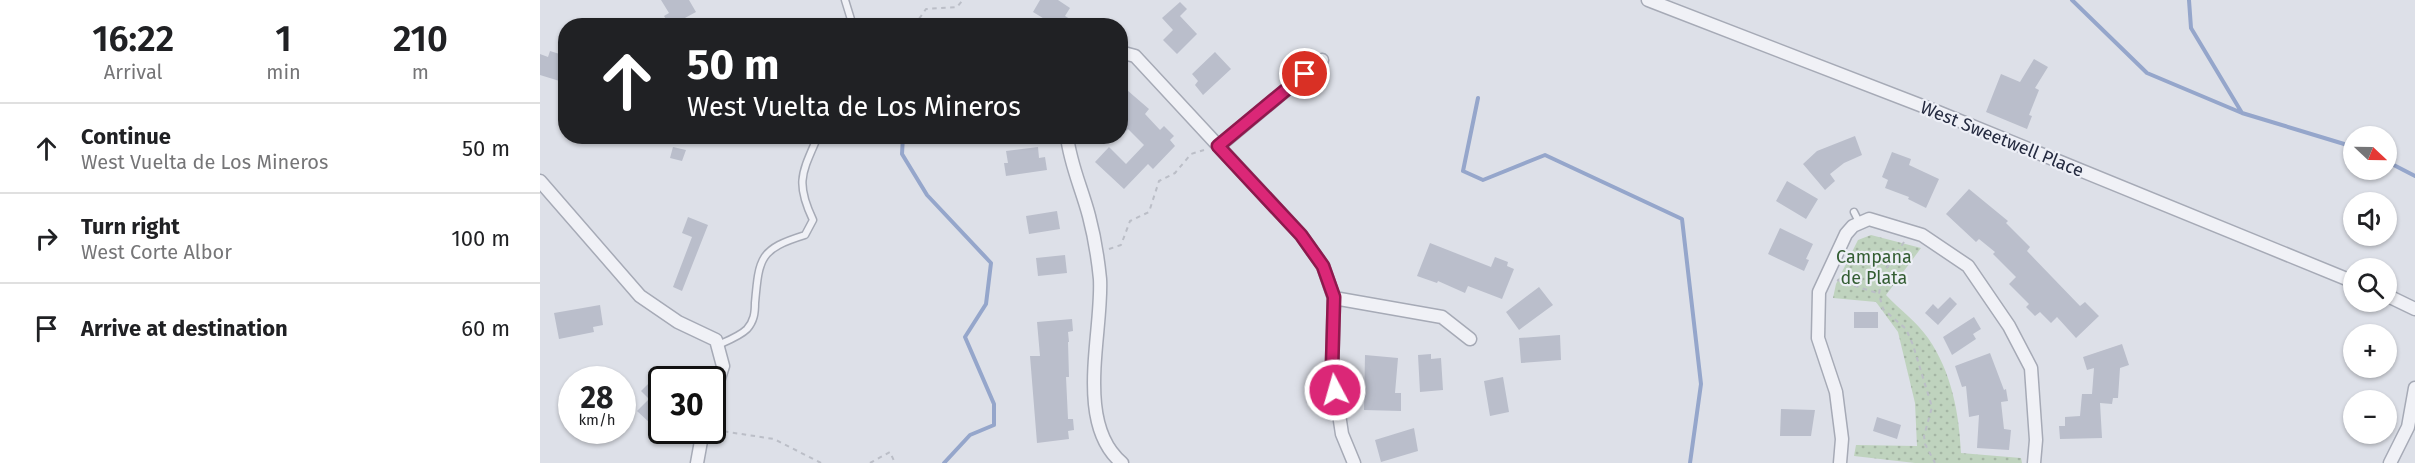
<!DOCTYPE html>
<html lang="en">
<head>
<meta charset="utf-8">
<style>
  :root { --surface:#fff; --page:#f2f2f2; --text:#202124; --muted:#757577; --line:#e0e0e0 }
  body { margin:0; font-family:"Fira Sans",sans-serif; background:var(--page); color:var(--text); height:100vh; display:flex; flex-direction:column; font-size:22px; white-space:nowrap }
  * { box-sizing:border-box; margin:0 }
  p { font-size:20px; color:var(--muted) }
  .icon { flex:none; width:33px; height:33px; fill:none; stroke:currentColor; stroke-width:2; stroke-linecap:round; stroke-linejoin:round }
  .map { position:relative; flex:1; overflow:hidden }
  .panel { display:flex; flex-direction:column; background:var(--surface); width:540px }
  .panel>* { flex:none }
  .banner { position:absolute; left:18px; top:18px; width:570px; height:126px; border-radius:24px; box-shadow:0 2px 4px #0004; background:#202124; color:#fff; overflow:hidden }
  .needle { width:39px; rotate:112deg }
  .buttons { position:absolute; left:1803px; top:126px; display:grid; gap:12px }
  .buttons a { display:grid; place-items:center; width:54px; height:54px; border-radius:50%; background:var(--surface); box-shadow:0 2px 4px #0004; font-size:30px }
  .speed { position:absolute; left:18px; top:366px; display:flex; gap:12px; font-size:30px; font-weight:700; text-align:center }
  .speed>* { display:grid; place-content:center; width:78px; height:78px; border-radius:50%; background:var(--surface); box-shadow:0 2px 4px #0004; line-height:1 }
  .speed small { font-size:15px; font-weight:400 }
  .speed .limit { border:3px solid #111; border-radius:9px; background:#fff; color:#111 }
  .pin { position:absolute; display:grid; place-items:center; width:51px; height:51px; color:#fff; margin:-26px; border:3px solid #fff; border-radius:50%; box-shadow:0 2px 6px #0007 }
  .me { position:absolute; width:66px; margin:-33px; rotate:354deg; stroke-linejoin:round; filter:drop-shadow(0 0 4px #0008) }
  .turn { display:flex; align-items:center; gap:21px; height:126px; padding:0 30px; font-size:27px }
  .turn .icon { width:78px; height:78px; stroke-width:2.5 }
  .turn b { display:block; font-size:42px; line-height:51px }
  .eta { display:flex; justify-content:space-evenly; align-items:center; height:102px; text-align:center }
  .eta b { font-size:36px; font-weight:600; line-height:42px }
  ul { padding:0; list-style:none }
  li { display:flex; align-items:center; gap:18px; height:90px; padding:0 30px; border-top:2px solid var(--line) }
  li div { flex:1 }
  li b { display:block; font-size:22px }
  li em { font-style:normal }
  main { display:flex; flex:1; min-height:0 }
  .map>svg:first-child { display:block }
</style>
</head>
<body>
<main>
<section class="panel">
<div class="eta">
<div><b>16:22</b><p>Arrival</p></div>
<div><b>1</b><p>min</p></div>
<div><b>210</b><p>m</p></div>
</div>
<ul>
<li><svg class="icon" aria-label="ahead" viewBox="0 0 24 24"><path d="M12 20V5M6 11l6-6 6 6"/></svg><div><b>Continue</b><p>West Vuelta de Los Mineros</p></div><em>50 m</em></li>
<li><svg class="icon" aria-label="right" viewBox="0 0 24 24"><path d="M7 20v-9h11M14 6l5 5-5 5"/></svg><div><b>Turn right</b><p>West Corte Albor</p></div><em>100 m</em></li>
<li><svg class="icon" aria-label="arrive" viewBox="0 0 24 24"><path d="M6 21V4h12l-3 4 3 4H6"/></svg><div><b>Arrive at destination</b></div><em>60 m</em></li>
</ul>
</section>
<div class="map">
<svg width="1875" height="463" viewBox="0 0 1875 463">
  <defs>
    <pattern id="green-dots" width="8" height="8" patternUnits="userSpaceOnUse" patternTransform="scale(1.5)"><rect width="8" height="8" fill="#bfd3be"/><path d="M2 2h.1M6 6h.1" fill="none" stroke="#a4b5a4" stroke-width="1.8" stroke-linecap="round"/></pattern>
  </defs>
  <rect width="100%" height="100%" fill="#dde0e8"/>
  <path fill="url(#green-dots)" d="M1331,235L1381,248L1346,295C1359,309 1377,322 1388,338C1412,373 1419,413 1421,453L1481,458L1482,463H1375L1314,456L1316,445L1377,446L1375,403L1358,332L1336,302L1293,298L1296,284L1318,240Z"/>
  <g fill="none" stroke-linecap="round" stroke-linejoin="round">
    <path stroke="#95a6cb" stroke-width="4" d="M1532,0L1607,73L1702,113L1814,147
      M1649,0L1651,28L1702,113
      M938,98L923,171L943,180L1005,155L1142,219L1161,384L1150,463
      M363,136L362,154L387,195L451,263L446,304L425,337L454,404V425L430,435L404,463
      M1846,161L1875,176"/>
  </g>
  <path fill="#babecb" d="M121,0H149L156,12L130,26L124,16L129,13Z
    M500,0H518L530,8L525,16L530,19L526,26H516L493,12Z
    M640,2L647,9L640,16L657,34L637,54L623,40L633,30L622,18Z
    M10,51L26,56V83L0,75V54L8,57Z
    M675,52L691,69L663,95L655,85L658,81L652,74Z
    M1494,59L1508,67L1495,88L1499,90L1489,115L1492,116L1487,129L1446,112L1461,74L1480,82Z
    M580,84L609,109L605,114L620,130L624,126L634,136L630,140L635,146L613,169L608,164L584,189L555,162L569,147L586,164L604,145L588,129L580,137Z
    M1315,136L1322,155L1304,163L1290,174L1295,181L1285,190L1263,164L1277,151Z
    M133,147L146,150L142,161L130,158Z
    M498,147L499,158L505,157L507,170L466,176L464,163H468L466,151Z
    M1352,152L1371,159L1369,165L1399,179L1386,208L1368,199L1369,197L1345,188L1348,180L1342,177Z
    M1247,181L1278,199L1266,219L1236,201Z
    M1429,189L1468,221L1466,223L1490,247L1487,251L1540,306L1545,302L1559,316L1536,338L1517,317L1511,323L1500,312L1495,316L1486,307L1489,304L1469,284L1476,277L1453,254L1455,252L1439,239L1436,242L1406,214Z
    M517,211L520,229L489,234L486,216Z
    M148,217L168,225L142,291L133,287L152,237L142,233Z
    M1240,228L1273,244L1266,259L1269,260L1264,271L1228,254Z
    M890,243L951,267L955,257L968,262L967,266L974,269L962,299L928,286L925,293L898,281L897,283L877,276Z
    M525,255L527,273L498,276L496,258Z
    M999,287L1013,305L979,330L966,312Z
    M1410,297L1417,304L1398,325L1385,313L1393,304L1398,309Z
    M60,305L63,325L53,327L54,332L19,339L14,313Z
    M1314,312H1338V328H1314Z
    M1434,317L1441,329L1433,334L1436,339L1412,355L1403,337Z
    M532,319L533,331L528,332L529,342H528L529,377H526L528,419H533L534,430L528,431L529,439L497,443L490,356H500L497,322Z
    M1020,335L1021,360L981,363L979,338Z
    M1582,344L1589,365L1580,368L1578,398H1573L1572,404L1560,403L1562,438L1520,439L1519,426H1525V417L1540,416L1542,394H1552L1554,368L1547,370L1543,357Z
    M1450,353L1464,390L1466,389L1468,401L1461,402L1464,429L1471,430L1469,450L1437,448L1439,415L1429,417L1426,386L1422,387L1415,366Z
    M891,354V359L901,358L903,390L880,392L878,355Z
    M825,355L858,358L855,393H861V411L824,410Z
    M963,377L969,412L950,416L944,381Z
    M113,379L122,387V410L110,423L97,411L109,399L101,391Z
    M1241,409L1275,410L1271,436H1240Z
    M1337,417L1361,425L1357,439L1333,431Z
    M874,428L878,451L841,462L835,440Z"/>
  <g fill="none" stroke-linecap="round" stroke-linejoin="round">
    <defs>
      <path id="lane" d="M305,0L313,26
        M1314,212L1319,222
        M178,345C187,341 200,336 207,329C214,321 215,313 215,303C219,257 220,249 265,235L273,220C255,182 262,173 278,136"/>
      <path id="street" d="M1108,0L1398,112L1814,282
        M580,52L595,56L761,235L783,266L794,298L792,368L802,434L814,463
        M527,136C530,164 542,189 549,216C554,235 558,259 560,279C563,332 534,423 582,463
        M679,146L782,60
        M0,181L100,296L138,322L176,340L183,366L172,400
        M1846,295L1875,309
        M794,298L902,317L930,339
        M157,463L163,430
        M1300,463L1302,439L1296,392L1278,338L1279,292L1306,234L1313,226L1329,219L1382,235L1428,266L1469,326L1491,368L1496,440L1494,463
        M1850,463L1868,427L1875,388"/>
    </defs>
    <use href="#lane" stroke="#a6aab6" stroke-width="9"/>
    <use href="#street" stroke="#a6aab6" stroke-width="15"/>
    <path stroke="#bbbec7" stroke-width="2" stroke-dasharray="4.5 4.5" stroke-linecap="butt" d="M374,26L386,9L417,7L423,0
      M1364,242L1342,275L1339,294L1343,309L1366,329L1373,345L1392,407L1384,436L1385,444L1395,463
      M569,249L581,245L590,221L609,212L619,181L635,173L651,154L664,150
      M1297,280L1337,293
      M175,430L234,439L281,463
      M330,463L350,452L355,463"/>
    <use href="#lane" stroke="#f0f1f6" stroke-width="6"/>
    <use href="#street" stroke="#f0f1f6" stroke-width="12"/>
  </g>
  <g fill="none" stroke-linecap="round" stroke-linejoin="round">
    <defs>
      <path id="route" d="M765,74L678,146L761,235L783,266L794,297L792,368L795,390"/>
    </defs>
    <use href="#route" stroke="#8e194d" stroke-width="15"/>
    <use href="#route" stroke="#db2777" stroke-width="10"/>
  </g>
  <g text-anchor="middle" stroke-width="4.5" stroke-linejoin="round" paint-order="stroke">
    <g font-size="18" fill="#252b40" stroke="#edeff6">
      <text transform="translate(1462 139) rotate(22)" y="6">West Sweetwell Place</text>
    </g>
    <g font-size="18" fill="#335d32" stroke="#edeff6">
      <text x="1334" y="263">Campana<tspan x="1334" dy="21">de Plata</tspan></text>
    </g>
  </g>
</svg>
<div class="buttons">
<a><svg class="needle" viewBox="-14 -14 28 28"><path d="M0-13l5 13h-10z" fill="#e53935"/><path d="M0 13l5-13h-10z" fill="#757577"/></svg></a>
<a><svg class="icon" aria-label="sound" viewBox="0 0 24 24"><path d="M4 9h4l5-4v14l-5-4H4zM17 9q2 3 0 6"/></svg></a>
<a><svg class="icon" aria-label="search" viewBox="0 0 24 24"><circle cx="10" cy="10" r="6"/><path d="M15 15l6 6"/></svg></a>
<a>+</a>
<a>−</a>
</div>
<div class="speed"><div>28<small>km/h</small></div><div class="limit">30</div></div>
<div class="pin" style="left:765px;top:74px;background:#d93025"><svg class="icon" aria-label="arrive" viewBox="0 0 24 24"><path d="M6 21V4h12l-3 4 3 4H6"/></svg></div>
<svg class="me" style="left:795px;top:390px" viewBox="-20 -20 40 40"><circle r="17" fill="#db2777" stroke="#fff" stroke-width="3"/><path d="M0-11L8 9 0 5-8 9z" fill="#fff"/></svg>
<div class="banner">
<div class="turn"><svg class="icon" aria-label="ahead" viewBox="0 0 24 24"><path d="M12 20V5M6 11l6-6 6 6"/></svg><div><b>50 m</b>West Vuelta de Los Mineros</div></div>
</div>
</div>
</main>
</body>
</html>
